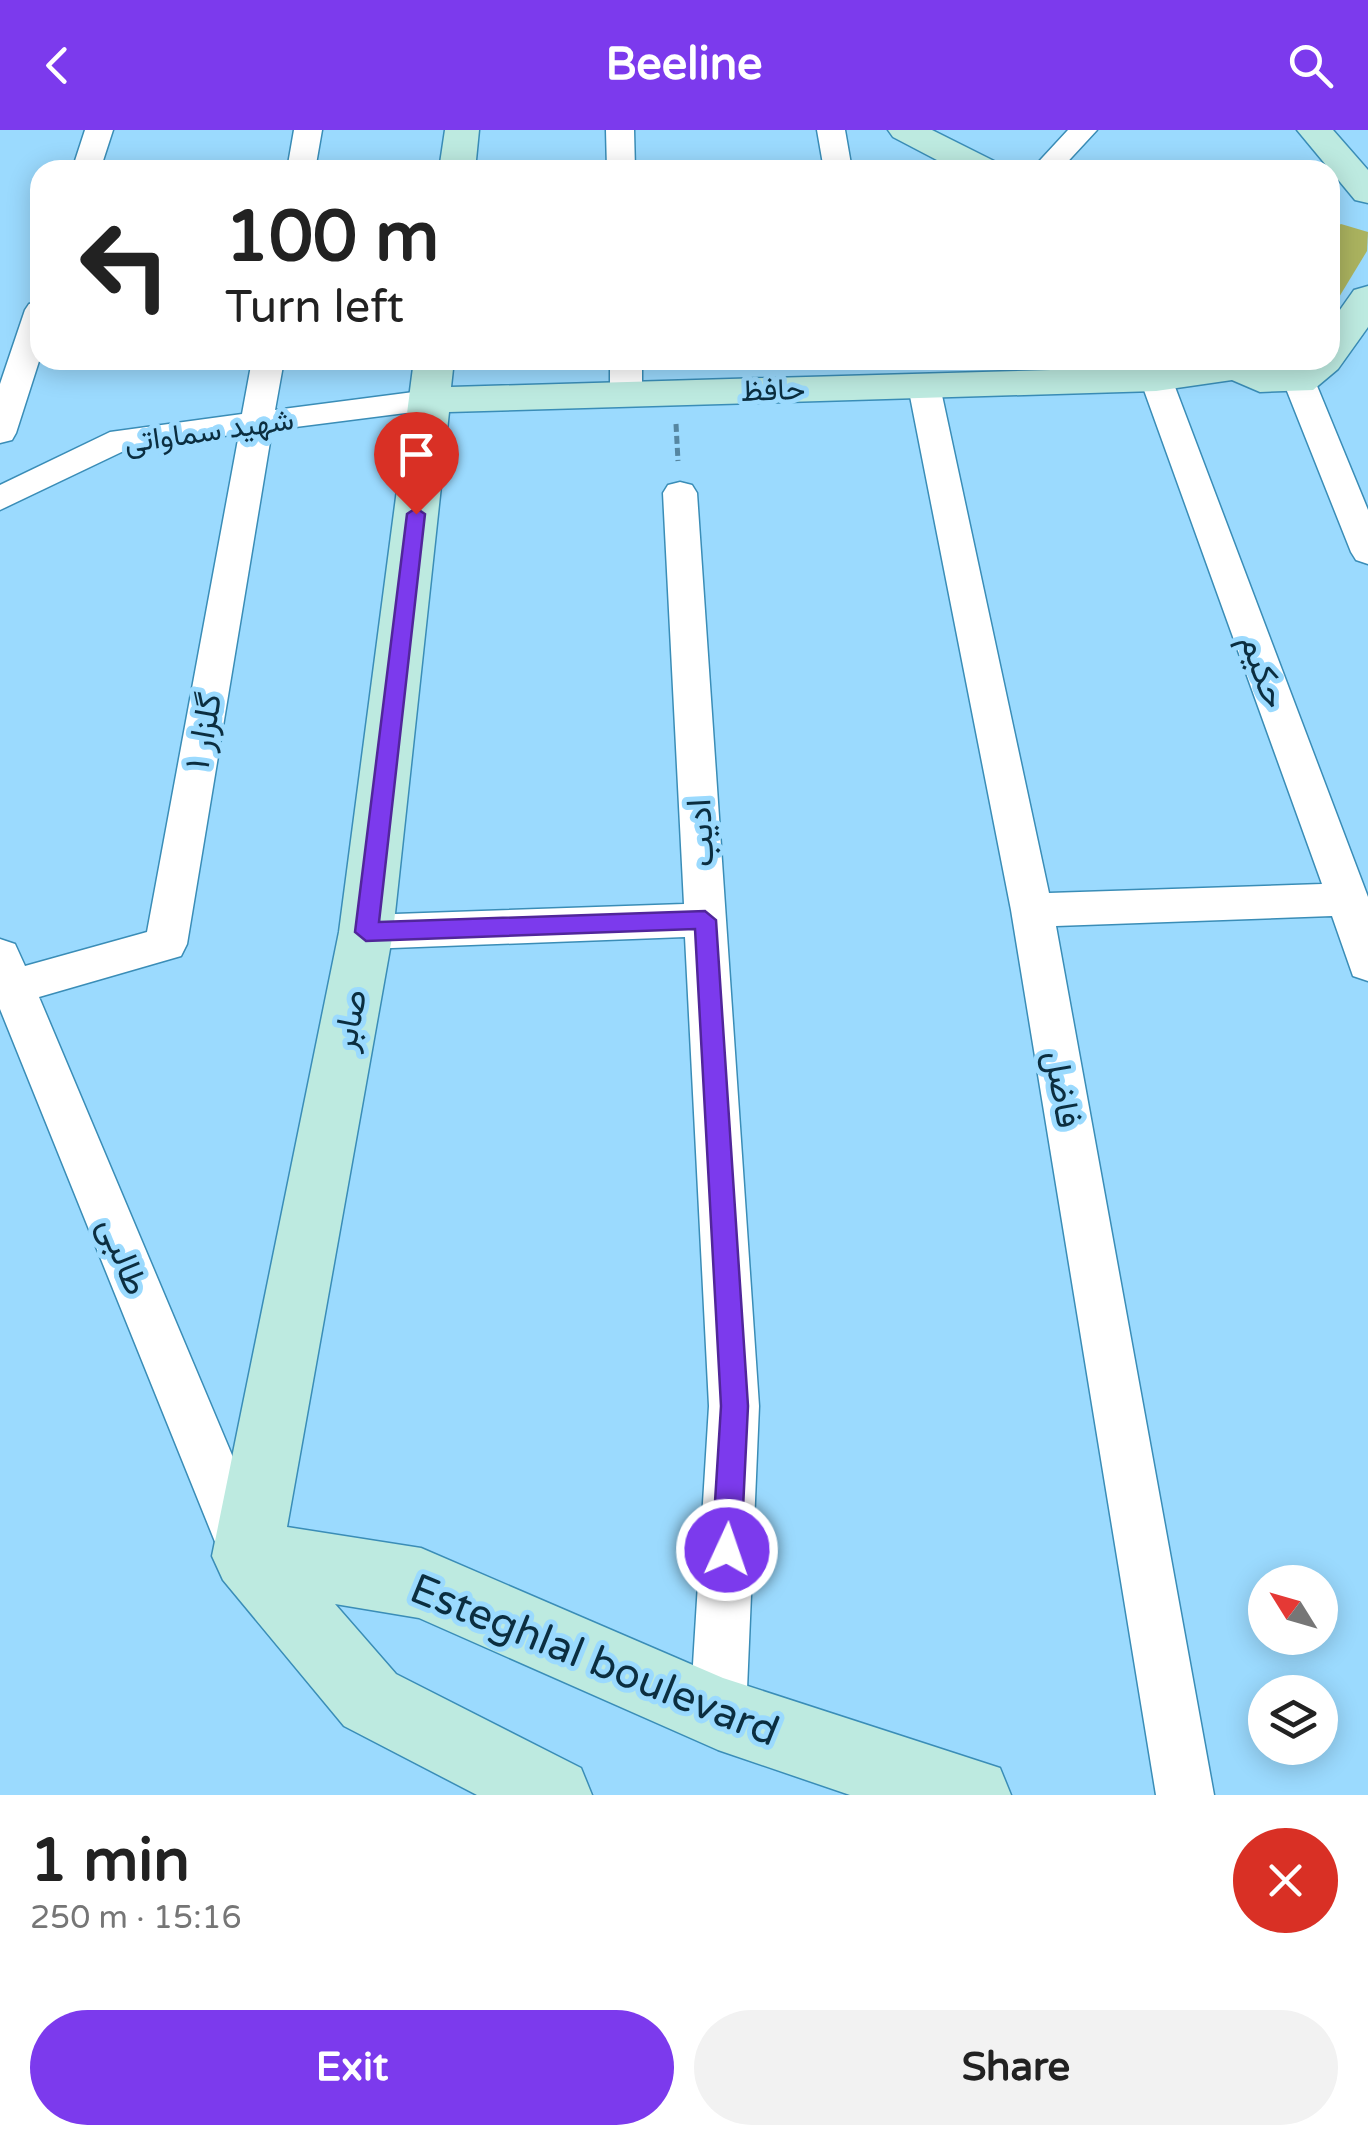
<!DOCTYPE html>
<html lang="en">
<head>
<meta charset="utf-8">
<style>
  :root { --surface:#fff; --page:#f2f2f2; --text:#222; --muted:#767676; --accent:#7c3aed }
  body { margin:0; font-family:"Varela Round",Vazirmatn,sans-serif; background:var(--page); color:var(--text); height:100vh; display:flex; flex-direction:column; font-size:38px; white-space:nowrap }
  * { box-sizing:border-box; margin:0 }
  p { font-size:32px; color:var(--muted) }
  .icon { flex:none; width:55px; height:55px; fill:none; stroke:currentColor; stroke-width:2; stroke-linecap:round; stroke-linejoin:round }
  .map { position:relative; height:1665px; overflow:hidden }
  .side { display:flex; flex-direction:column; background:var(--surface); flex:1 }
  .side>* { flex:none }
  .guide { position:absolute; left:30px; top:30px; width:1310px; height:210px; border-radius:30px; box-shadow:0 5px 25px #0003; background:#fff; color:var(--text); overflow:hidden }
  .needle { width:65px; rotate:307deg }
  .tools { position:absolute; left:1248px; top:1435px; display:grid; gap:20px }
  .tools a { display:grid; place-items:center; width:90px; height:90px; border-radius:50%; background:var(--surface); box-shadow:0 5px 25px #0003; font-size:50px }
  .pin { position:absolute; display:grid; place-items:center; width:85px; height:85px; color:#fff; margin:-102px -42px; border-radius:50% 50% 50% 0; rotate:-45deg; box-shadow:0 0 10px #0007 }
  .pin .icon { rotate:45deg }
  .me { position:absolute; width:110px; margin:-55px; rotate:3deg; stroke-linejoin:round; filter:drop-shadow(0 0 8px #0008) }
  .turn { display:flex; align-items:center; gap:35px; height:210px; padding:0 30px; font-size:45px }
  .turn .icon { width:130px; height:130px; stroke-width:2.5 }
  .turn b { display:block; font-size:70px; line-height:85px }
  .round { display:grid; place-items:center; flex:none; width:105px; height:105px; border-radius:52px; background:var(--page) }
  .summary { display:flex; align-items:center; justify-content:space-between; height:170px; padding:0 30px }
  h1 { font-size:60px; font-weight:700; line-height:75px }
  .cta { display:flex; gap:20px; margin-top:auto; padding:20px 30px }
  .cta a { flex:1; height:115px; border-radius:60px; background:var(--accent); color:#fff; font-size:40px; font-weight:700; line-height:115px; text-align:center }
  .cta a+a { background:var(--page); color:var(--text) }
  header { display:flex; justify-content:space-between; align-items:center; height:130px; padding:0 30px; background:var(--accent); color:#fff; font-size:45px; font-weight:700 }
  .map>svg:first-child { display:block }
</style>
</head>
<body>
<header><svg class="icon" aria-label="back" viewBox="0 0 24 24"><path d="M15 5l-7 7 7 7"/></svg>Beeline<svg class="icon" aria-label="search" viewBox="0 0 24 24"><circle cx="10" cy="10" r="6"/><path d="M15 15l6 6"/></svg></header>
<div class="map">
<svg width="1368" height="1665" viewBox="0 0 1368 1665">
  <rect width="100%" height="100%" fill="#9bdafe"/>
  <path fill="#abb35f" d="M1341,94L1368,102L1367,121L1330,182V100Z"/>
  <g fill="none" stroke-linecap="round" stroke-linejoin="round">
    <defs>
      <path id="street" d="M85,0H113L100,40H72Z
        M294,0H322L315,40H287Z
        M606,0H634L635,40H607Z
        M817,0H845L852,40H824Z
        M1068,0H1097L1060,40H1031Z
        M40,171V228L16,303L12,310L0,313V254L25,180L29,174Z
        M252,230H284L275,280L429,260L440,263L445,270L440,277L429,280L272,300L187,814L181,826L39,867L272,1420L264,1439L245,1447L226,1439L0,879V809L15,814L25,836L147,802L239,304L130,318L0,380V355L110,302L242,284Z
        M610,230H642V264L637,271H615L610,264Z
        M1156,239L1167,242L1172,249L1368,767V851L1353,846L1332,786L1056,796L1214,1665H1156L1011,780L908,256L913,249H935L940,256L1049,763L1322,754L1140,249L1145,242Z
        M1299,241L1310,244L1315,251L1368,380V434L1356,430L1351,422L1283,251L1288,244Z
        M680,352L692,355L697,363L759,1276L746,1583L738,1603L718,1611L698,1603L690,1583L709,1276L685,807L366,819L351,814L345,802L351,790L366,785L684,774L663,363L668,355Z"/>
      <path id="secondary" d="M445,0H479L475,40H439Z
        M888,0H932L996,32L1001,40H956L893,7Z
        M1297,0H1333L1368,40V73L1355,70Z
        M1368,156V197L1338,239L1313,260L1260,262L1232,250L1156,261L449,282L393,802L287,1397L421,1418L723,1548L1000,1638L1011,1665H850L718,1620L419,1488L335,1474L396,1544L581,1638L592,1665H477L344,1596L223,1450L212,1426L339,802L414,230H454L451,257L1156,237C1188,232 1219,228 1252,230C1265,231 1274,238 1289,238L1299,230H1330V194L1354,160Z"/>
    </defs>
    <use href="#street" stroke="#3a8db7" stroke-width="3"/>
    <use href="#secondary" stroke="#3a8db7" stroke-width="3"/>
    <path stroke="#5586a1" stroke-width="5" stroke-dasharray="8 4" stroke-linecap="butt" d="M676,294L678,331"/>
    <use href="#street" fill="#fff" fill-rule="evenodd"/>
    <use href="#secondary" fill="#bdeae0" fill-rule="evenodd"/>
  </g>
  <path fill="#7c3aed" stroke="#51269a" stroke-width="2.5" d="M416,378L425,384L379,792L705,781L716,790L748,1276L741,1420L737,1431L727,1435L717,1431L712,1420L721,1276L695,799L366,811L355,802L407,384Z"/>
  <g text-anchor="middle" stroke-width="10" stroke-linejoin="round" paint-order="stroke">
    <g font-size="30" fill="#0b2e40" stroke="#9bdafe">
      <text transform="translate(773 260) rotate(-2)" y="10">حافظ</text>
      <text transform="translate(209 301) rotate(-8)" y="10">شهید سماواتی</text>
    </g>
    <g font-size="35" fill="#0b2e40" stroke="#9bdafe">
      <text transform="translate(1264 541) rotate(70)" y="12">حکیم</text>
      <text transform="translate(203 601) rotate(-80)" y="12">گلزار ۱</text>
      <text transform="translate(700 703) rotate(-93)" y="12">ادیب</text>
      <text transform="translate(349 890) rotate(-79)" y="12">صابر</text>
      <text transform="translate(1063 959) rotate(80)" y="12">فاضل</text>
      <text transform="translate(124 1126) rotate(68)" y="12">طالبی</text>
    </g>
    <g font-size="42" fill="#0b2e40" stroke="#9bdafe">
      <text transform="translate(595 1529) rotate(22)" y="15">Esteghlal boulevard</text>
    </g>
  </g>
</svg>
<div class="tools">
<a><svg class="needle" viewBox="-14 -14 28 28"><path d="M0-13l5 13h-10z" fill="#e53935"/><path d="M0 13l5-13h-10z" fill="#767676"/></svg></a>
<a><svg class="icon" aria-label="layers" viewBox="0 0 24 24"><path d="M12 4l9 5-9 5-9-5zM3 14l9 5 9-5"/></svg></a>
</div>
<div class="pin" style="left:416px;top:384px;background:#d93025"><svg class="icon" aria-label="arrive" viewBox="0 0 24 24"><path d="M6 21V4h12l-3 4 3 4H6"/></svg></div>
<svg class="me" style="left:727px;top:1420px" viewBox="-20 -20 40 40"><circle r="17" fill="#7c3aed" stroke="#fff" stroke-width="3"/><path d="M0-11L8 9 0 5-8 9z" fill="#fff"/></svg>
<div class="guide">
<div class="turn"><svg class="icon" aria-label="left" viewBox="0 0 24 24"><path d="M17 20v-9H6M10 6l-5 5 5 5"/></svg><div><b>100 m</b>Turn left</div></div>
</div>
</div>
<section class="side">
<div class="summary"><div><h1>1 min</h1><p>250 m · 15:16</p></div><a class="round" style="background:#d93025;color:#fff"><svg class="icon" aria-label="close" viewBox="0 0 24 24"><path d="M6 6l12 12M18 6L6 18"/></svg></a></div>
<div class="cta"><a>Exit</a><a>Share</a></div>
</section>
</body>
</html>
